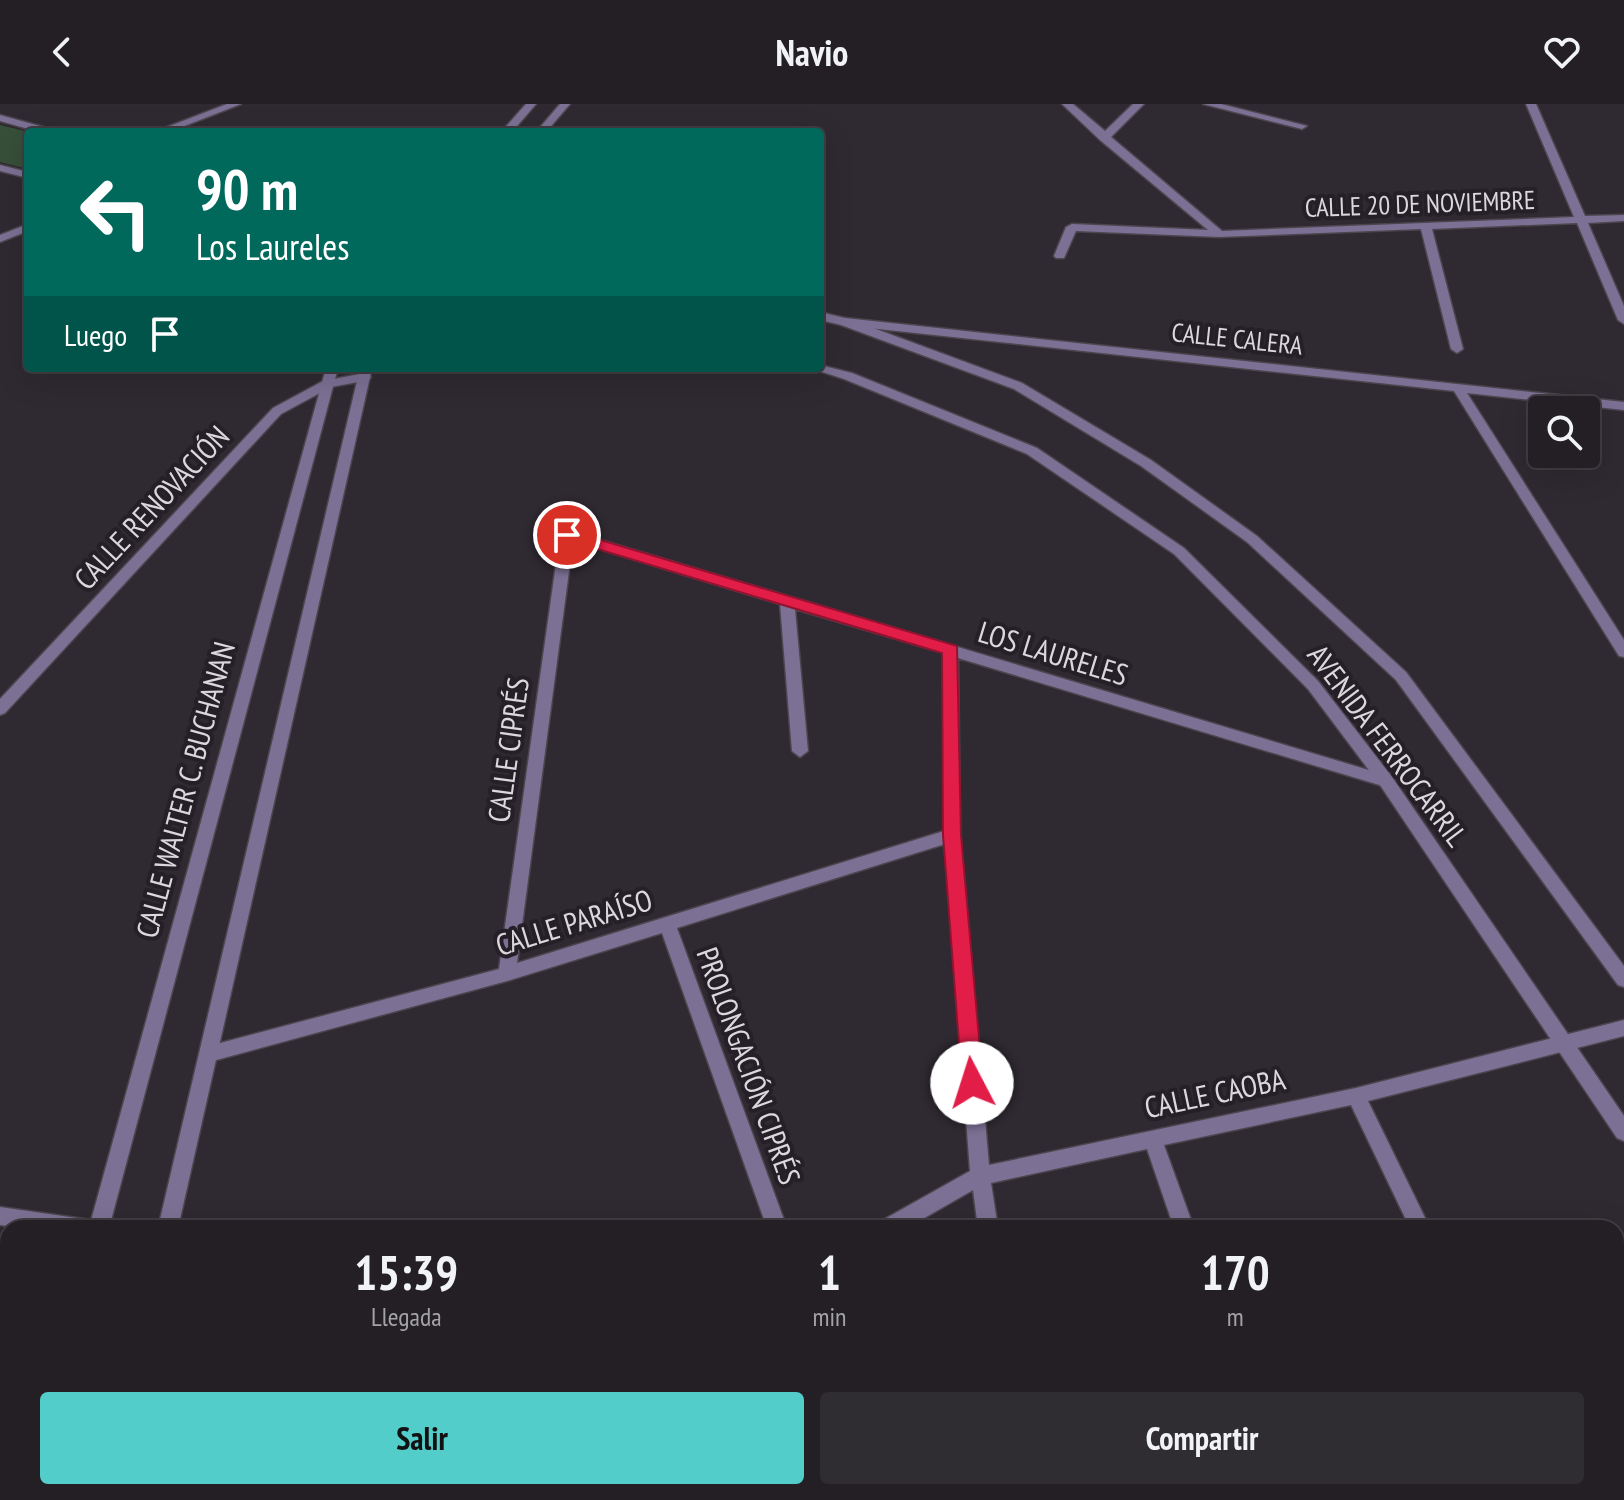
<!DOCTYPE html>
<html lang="es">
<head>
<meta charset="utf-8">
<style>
  :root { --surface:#231f25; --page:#2f2c32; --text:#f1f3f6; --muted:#a3a2a7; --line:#403d42; --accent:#53cdc9 }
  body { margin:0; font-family:"PT Sans Narrow",sans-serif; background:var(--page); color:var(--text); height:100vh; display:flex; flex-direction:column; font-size:30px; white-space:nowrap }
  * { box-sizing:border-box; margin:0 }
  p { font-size:26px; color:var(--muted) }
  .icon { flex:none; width:44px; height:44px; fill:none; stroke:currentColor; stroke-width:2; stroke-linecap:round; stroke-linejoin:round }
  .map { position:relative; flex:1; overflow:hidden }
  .sheet { position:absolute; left:0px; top:1116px; width:1624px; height:280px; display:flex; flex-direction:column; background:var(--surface); border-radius:24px 24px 0 0; box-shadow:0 8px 32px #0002,0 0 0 2px var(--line) }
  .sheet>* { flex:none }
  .banner { position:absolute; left:24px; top:24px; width:800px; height:244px; border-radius:8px; box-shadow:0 8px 32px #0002,0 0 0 2px var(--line); background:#00695c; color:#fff; overflow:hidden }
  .fabs { position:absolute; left:1528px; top:292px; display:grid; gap:16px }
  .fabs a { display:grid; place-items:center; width:72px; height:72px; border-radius:8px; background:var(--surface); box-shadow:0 8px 32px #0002,0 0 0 2px var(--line); font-size:40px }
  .pin { position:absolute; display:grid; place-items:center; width:68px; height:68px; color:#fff; margin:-34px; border:4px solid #fff; border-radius:50%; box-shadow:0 2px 8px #0007 }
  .me { position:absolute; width:88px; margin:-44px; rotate:355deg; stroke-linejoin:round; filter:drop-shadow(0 0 6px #0008) }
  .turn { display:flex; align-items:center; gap:28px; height:168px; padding:0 40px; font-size:36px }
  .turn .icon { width:104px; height:104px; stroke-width:2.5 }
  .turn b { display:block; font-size:56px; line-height:68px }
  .then { display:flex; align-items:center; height:76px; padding:0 40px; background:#0003; gap:16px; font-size:30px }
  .eta { display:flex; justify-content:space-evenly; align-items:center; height:136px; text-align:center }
  .eta b { font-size:48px; font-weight:700; line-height:56px }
  .cta { display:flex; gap:16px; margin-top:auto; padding:16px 40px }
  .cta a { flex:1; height:92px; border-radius:8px; background:var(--accent); color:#111; font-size:32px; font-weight:700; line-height:92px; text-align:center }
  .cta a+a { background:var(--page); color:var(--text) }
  header { display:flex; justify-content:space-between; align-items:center; height:104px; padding:0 40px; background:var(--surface); font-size:36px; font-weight:700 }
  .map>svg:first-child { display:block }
</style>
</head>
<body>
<header><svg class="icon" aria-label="back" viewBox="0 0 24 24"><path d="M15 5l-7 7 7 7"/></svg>Navio<svg class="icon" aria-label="heart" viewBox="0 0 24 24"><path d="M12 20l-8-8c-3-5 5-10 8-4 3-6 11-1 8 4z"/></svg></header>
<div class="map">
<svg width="1624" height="1396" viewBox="0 0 1624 1396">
  <rect width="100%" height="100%" fill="#2f2931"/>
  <path fill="#364f38" d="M0,21L29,28L28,65L0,58Z"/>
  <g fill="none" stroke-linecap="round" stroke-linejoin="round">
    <defs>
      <path id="minor" d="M227,0H241L169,28H154Z
        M1062,0H1073L1105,27L1133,0H1144L1111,33L1222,127L1574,113L1526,0H1536L1585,112L1624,111V117L1588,119L1624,202V220L1618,216L1577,119L1432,125L1463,245L1457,249L1451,245L1421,125L1219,133L1076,127L1064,154H1056L1054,152L1066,123L1072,120L1208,126L1100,36Z
        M1203,0H1221L1307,22L1302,25Z
        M28,120V127L0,138V131Z
        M845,214L1624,298V306L1467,289L1624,536V553L1619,552L1454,287L841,221V215Z
        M365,269L371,273L369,276L331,283L281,310L5,609L0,611V595L273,304L323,277Z
        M567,426L1392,673L1394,677L1386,683L958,554L960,731L989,1061L1356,984L1624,916V932L1368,997L1430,1124H1410L1351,1001L1164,1041L1194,1124H1174L1147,1045L991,1079L998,1124H978L973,1086L907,1124H878L881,1117L970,1067L945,740L677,824L787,1124H767L662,829L507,877L209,958L203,956L200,950L203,944L209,942L499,865L560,431ZM573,437L780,500L792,647L800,653L808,647L795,505L944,549V727L517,859Z
        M0,1103L84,1115L91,1117L94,1124H19L0,1121Z
        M322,1388H357L353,1396H318Z
        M1016,1388H1038L1039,1396H1017Z
        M1266,1388H1288L1291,1396H1269Z
        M1537,1388H1560L1563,1396H1540Z"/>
      <path id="tertiary" d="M526,0H536L512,28H501Z
        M560,0H570L546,28H536Z
        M0,11L54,26L55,28H39L0,17Z
        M0,61L28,68V74L0,67Z
        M820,208L849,215L1022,279L1151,356L1257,432L1406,568L1624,862V883L1618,881L1396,576L1247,438L1141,362L1014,285L841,221L820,216Z
        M820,261L852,269L1037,344L1184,444L1318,577L1392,673L1624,1012V1037L1617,1034L1380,681L1308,585L1174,450L1027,350L844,275L810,264H820Z
        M326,264H338L109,1124H89Z
        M360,264H372L178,1124H158Z
        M25,1388H47L45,1396H23Z
        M103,1388H125L123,1396H101Z"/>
    </defs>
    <use href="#minor" stroke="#4b454d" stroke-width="3"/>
    <use href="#tertiary" stroke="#4b454d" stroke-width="3"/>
    <use href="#minor" fill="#7c7094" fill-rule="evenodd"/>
    <use href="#tertiary" fill="#7c7094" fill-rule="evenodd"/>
  </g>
  <path fill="#e11d48" stroke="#92132f" stroke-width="2" d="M567,426L957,542L961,731L983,979L980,985L972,988L965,985L962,979L943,731L942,549L561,434V427Z"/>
  <g text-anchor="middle" stroke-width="8" stroke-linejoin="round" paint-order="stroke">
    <g font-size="26" fill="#dbd7dd" stroke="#251f27">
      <text transform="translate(1420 100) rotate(-2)" y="9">CALLE 20 DE NOVIEMBRE</text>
      <text transform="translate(1237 235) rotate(6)" y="9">CALLE CALERA</text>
    </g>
    <g font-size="30" fill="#dbd7dd" stroke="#251f27">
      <text transform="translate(152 404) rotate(-47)" y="10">CALLE RENOVACIÓN</text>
      <text transform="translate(1053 550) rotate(17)" y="10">LOS LAURELES</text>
      <text transform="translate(1387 642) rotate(53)" y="10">AVENIDA FERROCARRIL</text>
      <text transform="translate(509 646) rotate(-82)" y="10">CALLE CIPRÉS</text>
      <text transform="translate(186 686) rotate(-75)" y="10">CALLE WALTER C. BUCHANAN</text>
      <text transform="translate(574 819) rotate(-17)" y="10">CALLE PARAÍSO</text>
      <text transform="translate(748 962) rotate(70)" y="10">PROLONGACIÓN CIPRÉS</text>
      <text transform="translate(1215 990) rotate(-12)" y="10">CALLE CAOBA</text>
    </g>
  </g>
</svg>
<div class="fabs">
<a><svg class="icon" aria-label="search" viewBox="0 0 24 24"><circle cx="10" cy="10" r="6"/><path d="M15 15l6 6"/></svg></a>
</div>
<div class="pin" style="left:567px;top:431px;background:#d93025"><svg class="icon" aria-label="arrive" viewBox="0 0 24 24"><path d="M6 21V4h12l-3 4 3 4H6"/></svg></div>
<svg class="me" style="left:972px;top:979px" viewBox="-20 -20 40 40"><circle r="19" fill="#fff"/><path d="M0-13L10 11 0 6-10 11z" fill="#e11d48"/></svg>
<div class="banner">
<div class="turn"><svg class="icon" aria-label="left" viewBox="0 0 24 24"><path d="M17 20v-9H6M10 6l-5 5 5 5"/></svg><div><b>90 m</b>Los Laureles</div></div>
<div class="then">Luego<svg class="icon" aria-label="arrive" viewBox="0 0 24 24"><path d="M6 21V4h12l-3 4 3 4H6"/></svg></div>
</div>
<section class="sheet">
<div class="eta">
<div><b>15:39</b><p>Llegada</p></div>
<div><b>1</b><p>min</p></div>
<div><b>170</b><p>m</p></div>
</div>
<div class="cta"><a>Salir</a><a>Compartir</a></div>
</section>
</div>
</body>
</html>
